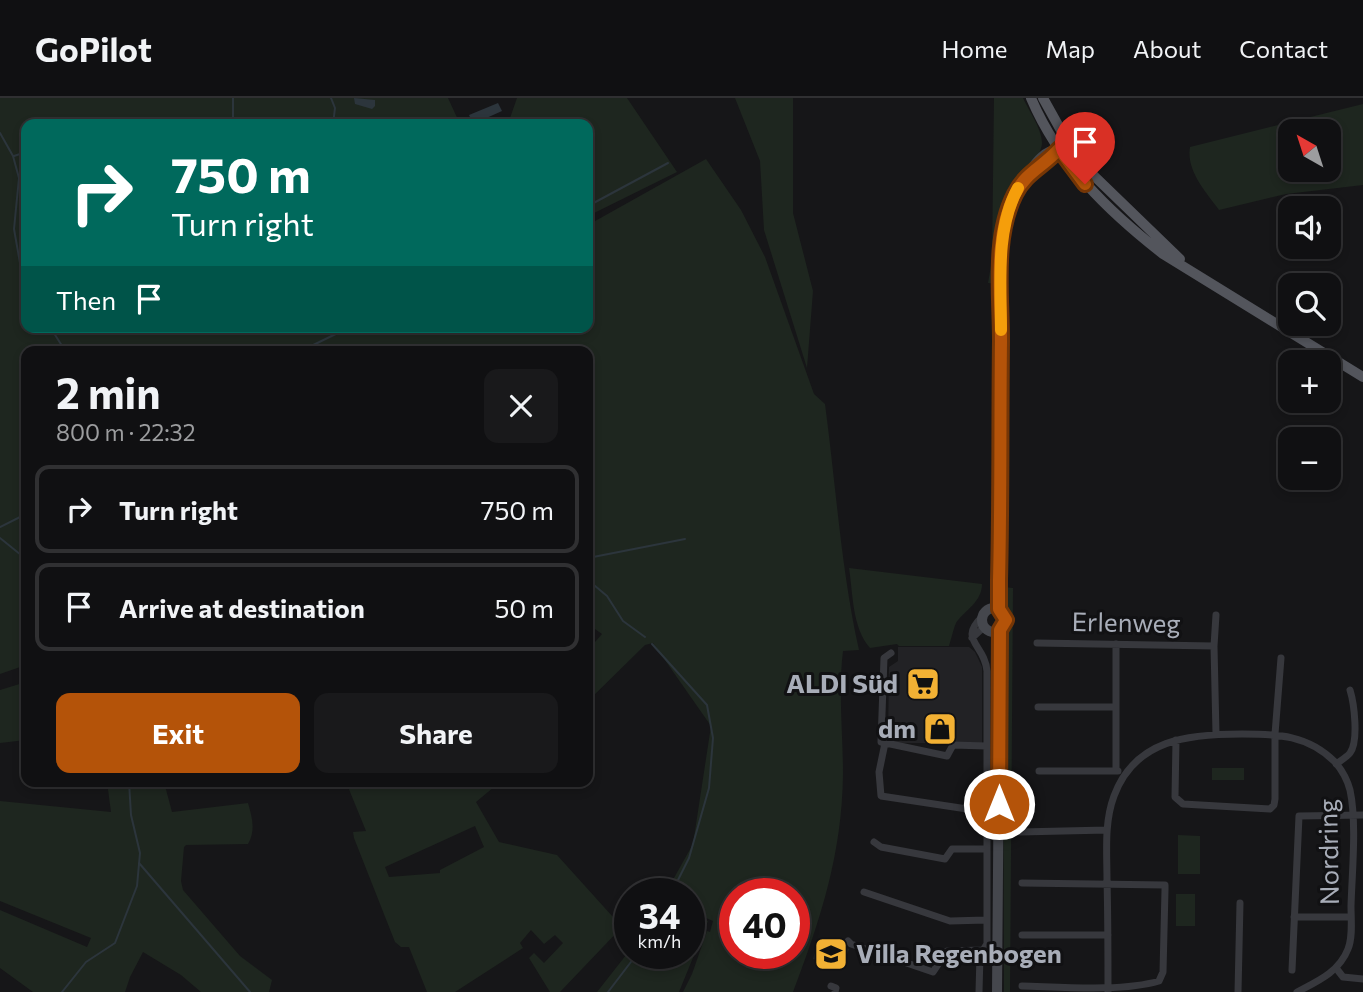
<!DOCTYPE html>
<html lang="en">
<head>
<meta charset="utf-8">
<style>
  :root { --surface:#101012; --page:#19191b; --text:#f1f3f6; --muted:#9c9d9f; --line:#303032; --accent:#b45309 }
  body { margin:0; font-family:Commissioner,sans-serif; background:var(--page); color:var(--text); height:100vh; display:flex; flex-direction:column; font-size:26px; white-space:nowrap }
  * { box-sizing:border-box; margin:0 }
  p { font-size:23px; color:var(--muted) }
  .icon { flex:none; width:38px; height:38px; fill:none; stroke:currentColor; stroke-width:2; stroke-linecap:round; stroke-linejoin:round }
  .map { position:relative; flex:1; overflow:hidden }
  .details { position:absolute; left:21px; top:248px; width:572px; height:441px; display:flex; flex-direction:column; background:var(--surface); border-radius:14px; box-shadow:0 4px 10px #0003,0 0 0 2px var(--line) }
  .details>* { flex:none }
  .hud { position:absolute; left:21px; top:21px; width:572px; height:214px; border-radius:14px; box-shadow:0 4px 10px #0003,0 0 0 2px var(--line); background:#00695c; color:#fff; overflow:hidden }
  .needle { width:46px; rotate:321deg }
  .fabs { position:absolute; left:1278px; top:21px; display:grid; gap:14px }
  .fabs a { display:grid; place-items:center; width:63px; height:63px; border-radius:14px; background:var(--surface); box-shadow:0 4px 10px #0003,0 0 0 2px var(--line); font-size:35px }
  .speed { position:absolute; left:614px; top:780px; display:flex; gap:14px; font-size:35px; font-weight:700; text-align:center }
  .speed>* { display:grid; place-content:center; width:91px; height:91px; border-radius:50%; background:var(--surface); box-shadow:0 4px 10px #0003,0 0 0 2px var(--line); line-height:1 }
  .speed small { font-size:18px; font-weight:400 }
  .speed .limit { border:10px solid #d22; background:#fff; color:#111 }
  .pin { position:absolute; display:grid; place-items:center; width:60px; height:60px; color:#fff; margin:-72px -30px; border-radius:50% 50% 50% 0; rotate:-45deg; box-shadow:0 0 7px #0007 }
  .pin .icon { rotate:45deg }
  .me { position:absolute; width:77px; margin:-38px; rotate:0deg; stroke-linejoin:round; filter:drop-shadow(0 0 5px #0008) }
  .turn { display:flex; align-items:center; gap:24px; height:147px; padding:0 35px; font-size:32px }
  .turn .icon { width:91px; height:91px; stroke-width:2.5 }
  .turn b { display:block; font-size:49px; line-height:60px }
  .then { display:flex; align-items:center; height:66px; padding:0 35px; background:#0003; gap:14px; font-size:26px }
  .round { display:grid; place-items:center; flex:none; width:74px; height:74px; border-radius:14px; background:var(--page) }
  .headline { display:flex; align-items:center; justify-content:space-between; height:119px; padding:0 35px }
  h1 { font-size:42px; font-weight:700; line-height:52px }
  .button { display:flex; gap:14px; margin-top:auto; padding:14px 35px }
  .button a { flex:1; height:80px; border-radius:14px; background:var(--accent); color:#fff; font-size:28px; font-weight:700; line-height:80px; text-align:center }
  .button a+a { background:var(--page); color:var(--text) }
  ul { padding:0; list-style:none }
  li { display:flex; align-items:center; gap:21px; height:88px; margin:0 14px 10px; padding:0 21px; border:4px solid var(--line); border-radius:14px }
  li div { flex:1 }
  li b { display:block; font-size:26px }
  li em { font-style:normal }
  header { display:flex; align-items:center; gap:42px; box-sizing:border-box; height:98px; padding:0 35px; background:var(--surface); border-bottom:2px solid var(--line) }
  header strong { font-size:33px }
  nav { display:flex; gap:38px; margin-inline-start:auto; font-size:24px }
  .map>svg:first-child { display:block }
</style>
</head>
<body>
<header>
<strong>GoPilot</strong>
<nav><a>Home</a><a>Map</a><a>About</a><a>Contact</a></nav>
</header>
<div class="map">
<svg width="1363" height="894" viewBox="0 0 1363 894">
  <rect width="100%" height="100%" fill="#161618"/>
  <path fill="#222225" d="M898,549H969L975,554L982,569V645H891L888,641L889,569L898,563Z
    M819,841L849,851L842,871L813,861Z"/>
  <path fill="#1e261f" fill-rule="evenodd" d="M0,0H448L460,26H26V229H588V127L706,61L741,112L765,159L814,296L825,306C836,388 841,471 859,552L843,553C838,594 843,634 843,676C842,756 821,820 793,894H683L692,876L707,833L710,834L713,823L690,813V796H665L693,746L711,628L653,545L645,547L588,603V552L602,536L588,526V254H26V567L0,576ZM735,796H794V856H735Z
    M517,0H627L677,74L588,118V26H497L510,20Z
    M735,0H793V115L813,193L807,270L764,132L760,63Z
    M994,0H1023C1029,13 1042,31 1042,45C1041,61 1021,76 1013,90C996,120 998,153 997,186L988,185L992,162Z
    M1363,6V87L1286,96L1219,112C1206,94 1186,73 1190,49ZM1290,33H1328V72H1290Z
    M849,470L982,486C982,504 965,512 956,525C953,532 951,542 949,548H899L897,546L870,550C852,530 853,495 849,470Z
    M1003,489L1013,490L1010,894H1004L1003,534L1007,520L1002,509Z
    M26,584V642L0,645V592Z
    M1212,670H1244V682H1212Z
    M107,684H164L172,714L248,705C252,719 256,732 248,746L186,747L184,749L181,783L183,792L240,858L272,882L269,894H201L181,877L143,854L130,879L125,894H33L0,870V812L87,849L91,840L0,803V703L111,714Z
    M346,684H500L476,704L499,744L557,757L622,829L560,894H550L529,860L534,855L544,865L563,845L555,837L544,846L531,832L520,845L523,850L455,894H427L409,849H401L395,844L354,740L353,734L366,733ZM475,728L484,749L440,772V775L389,779L385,769Z
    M1178,737L1200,738V776H1178Z
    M1176,796H1195V828H1176Z
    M690,816L708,823L679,894H597L630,852V856H690Z"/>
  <path fill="#2c353c" d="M354,0L375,2V8L372,11L355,6Z
    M498,5L502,13L473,26L469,17Z"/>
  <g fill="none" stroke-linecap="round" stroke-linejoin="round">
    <path stroke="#2c353c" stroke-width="2" d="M331,0L335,10L333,26
      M93,26L99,23L101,26
      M214,26L233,20V0
      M0,35L13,58L19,80L14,131L23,182L26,188
      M14,58L26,54
      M588,108L668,65
      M50,229L66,254
      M299,254L350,229
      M0,429L26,416
      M0,440L26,461
      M588,460L685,441
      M588,482L607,498L623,523L645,539
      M652,546L707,607L713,640L709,690L689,760L671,796
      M139,765L250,894
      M62,894L86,864L115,845L137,788L140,755L131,717L129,684
      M608,894L637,856"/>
    <path stroke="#37383d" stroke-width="7" d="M1216,517L1214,548L1216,636
      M972,540L984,529
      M1037,545L1214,548
      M1116,546V672
      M891,555L884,560L881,644L947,658L953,647L986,648
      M1038,609H1116
      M1176,642L1175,699L1183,706L1270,711L1274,707L1275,701V636L1281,560
      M885,645L879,674L881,698L987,714
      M1336,666C1340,663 1347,659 1350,655C1359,643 1354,605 1350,592
      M1039,673H1118
      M1020,734L1107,732
      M874,744L881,749L945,761L952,751H987
      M864,794L950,823L986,822
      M1294,819H1351
      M1022,837H1108
      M848,843L851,846L933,874L947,853L983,852
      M1336,870L1343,879L1363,881
      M1292,872L1299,718L1363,717
      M831,888L836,890L835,894
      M1022,888C1061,889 1123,894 1159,883L1163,874L1165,792V787L1022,785
      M979,894L980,857L987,846V573C985,546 957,542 983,518
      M1108,894C1108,857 1108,820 1107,782C1107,754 1104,725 1114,698C1135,641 1189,636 1242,636C1278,636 1308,637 1335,664C1342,672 1347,681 1350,692C1357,725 1352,774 1351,808C1351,821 1353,839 1348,851C1339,874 1318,883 1297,894
      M1238,894L1240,805"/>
    <path stroke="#45474d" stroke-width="10" d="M1034,71L1050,61L1060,50
      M982 522a12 12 0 1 1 24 0a12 12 0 1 1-24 0Z
      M999,511L1001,179C1003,136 1004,110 1029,74C1037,63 1044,53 1059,51
      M997,894L1000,532"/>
    <path stroke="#53555c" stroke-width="10" d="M1031,0C1059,66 1108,113 1163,156L1363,279
      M1043,0L1068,45L1089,73L1180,161"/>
  </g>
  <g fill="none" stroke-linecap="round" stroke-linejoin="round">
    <defs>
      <path id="route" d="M999,706L1000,532L1006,522L999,511V482C1001,403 1000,323 1001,243C1001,196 993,139 1015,96C1026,74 1043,69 1059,51L1085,86"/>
    </defs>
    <use href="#route" stroke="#753606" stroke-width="18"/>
    <use href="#route" stroke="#b45309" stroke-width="12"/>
    <path stroke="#f59e0b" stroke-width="12" d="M1001,232C1001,186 995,132 1018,90"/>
  </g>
  <defs>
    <symbol id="supermarket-square" viewBox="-11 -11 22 22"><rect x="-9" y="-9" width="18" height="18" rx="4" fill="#f2b134" stroke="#111113"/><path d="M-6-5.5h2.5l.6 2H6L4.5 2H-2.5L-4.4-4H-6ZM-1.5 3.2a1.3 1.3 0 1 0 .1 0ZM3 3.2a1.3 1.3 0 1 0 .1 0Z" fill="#111"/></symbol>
    <symbol id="shop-square" viewBox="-11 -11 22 22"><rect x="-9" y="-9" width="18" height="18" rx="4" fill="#f2b134" stroke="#111113"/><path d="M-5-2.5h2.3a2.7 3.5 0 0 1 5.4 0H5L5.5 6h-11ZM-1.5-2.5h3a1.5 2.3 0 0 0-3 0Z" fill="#111"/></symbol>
    <symbol id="school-square" viewBox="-11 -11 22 22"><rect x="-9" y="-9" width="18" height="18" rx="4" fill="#f2b134" stroke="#111113"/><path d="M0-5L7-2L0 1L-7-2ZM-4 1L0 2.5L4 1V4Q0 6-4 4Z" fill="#111"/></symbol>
  </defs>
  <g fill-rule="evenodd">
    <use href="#supermarket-square" x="904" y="567" width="38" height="38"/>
    <use href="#shop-square" x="921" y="612" width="38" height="38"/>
    <use href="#school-square" x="812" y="837" width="38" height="38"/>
  </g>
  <g text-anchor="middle" stroke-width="6" stroke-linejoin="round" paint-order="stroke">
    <g font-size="26" fill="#a8adb8" stroke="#111113">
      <text transform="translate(1126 525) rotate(1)" y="9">Erlenweg</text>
      <text transform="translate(1329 754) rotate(-91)" y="9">Nordring</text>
    </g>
    <g font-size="26" font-weight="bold" fill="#a8adb8" stroke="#111113" text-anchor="end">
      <text x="898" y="595">ALDI Süd</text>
      <text x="916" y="640">dm</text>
      <text x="856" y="865" text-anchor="start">Villa Regenbogen</text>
    </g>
  </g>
</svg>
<div class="fabs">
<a><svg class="needle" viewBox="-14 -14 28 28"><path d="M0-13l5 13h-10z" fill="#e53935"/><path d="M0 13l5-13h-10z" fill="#9c9d9f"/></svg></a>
<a><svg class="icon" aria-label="sound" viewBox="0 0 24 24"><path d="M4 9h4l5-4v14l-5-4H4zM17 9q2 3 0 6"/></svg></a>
<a><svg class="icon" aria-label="search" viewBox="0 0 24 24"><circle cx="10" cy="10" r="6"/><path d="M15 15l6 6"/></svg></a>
<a>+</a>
<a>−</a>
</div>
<div class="speed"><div>34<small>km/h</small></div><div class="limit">40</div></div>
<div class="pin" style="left:1085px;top:86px;background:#d93025"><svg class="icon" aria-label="arrive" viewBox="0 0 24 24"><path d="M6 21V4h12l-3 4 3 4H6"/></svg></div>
<svg class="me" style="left:999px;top:706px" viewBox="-20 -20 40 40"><circle r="17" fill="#b45309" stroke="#fff" stroke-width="3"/><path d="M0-11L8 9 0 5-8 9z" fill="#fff"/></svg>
<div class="hud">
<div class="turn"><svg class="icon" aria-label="right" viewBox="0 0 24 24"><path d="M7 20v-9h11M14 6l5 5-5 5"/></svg><div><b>750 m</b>Turn right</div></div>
<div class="then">Then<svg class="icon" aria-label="arrive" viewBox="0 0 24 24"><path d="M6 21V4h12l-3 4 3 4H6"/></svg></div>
</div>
<section class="details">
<div class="headline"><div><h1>2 min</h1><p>800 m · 22:32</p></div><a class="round"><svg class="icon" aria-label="close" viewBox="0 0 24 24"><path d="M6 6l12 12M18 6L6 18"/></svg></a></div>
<ul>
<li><svg class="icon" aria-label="right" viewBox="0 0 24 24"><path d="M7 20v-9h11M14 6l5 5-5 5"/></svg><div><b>Turn right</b></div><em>750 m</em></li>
<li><svg class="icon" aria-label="arrive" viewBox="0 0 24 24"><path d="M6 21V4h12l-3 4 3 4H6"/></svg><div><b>Arrive at destination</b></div><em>50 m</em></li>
</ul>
<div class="button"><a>Exit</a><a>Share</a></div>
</section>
</div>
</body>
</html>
